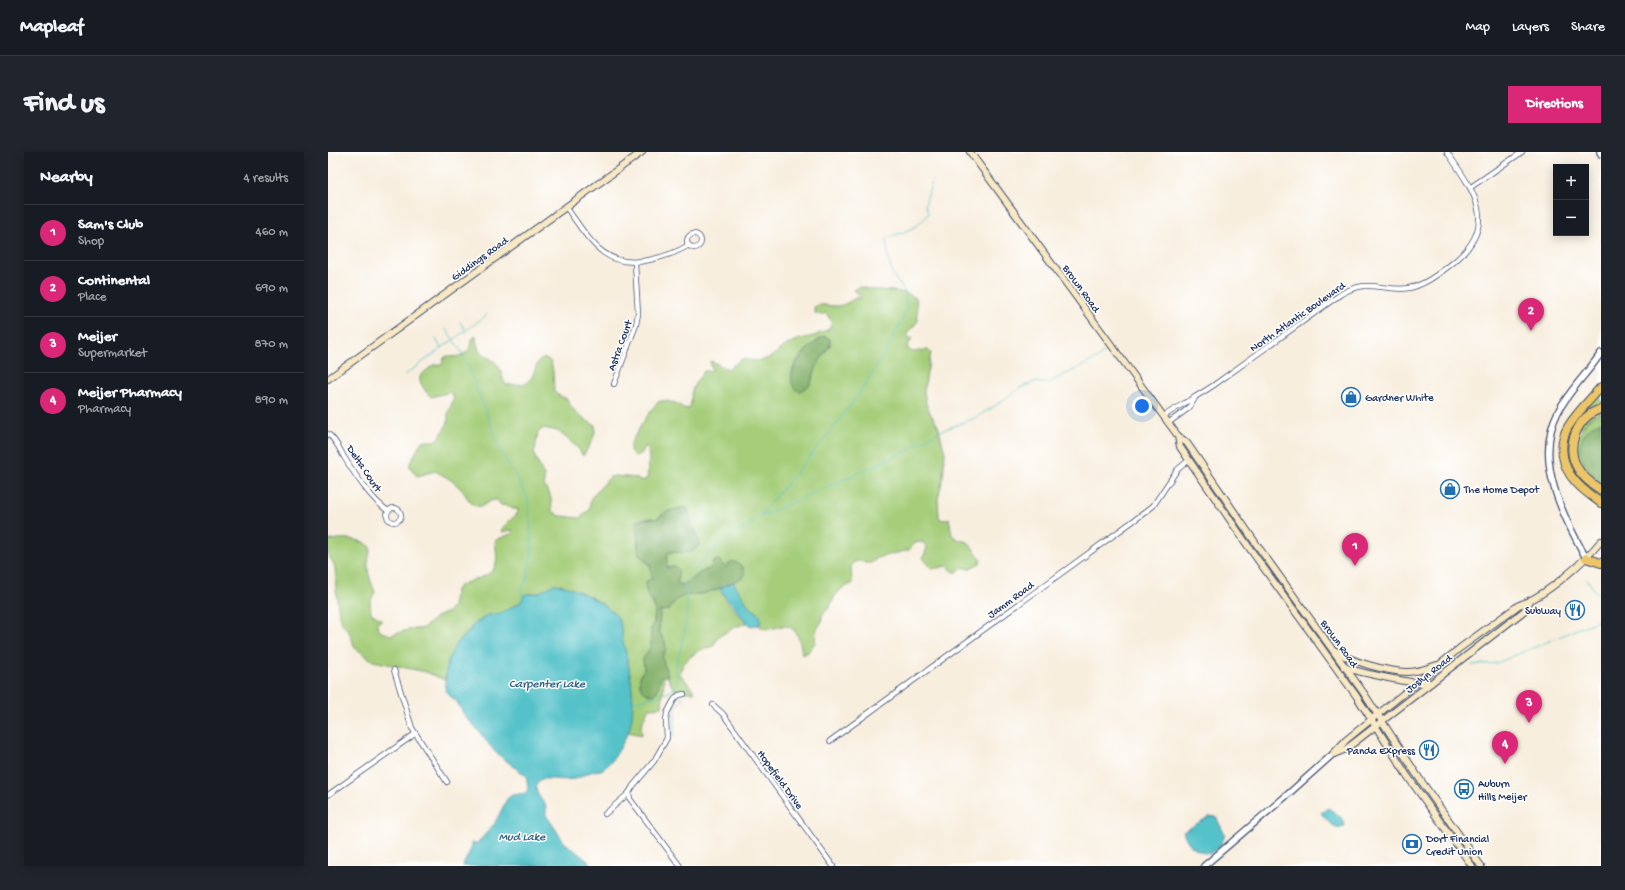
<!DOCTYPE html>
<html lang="en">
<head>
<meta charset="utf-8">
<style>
  body { margin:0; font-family:"Gochi Hand",sans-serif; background:#20242c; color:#f1f3f6 }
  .controls { position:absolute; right:12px; top:12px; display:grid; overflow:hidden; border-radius:0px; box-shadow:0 2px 10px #0003 }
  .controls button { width:36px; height:36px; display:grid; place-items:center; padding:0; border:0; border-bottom:1px solid #363941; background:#171b24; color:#f1f3f6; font:20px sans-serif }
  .you { position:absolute; left:814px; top:254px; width:14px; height:14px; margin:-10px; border:3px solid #fff; border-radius:50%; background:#1a73e8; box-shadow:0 0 0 6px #1a73e833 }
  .badge { display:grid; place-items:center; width:26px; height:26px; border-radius:50%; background:#db2777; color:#fff; font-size:13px; font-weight:700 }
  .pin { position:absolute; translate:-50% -33px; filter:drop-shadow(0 1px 2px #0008) }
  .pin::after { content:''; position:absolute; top:21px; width:14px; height:12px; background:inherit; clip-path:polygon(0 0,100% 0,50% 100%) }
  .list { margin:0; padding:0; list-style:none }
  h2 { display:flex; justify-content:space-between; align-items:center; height:52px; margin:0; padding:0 16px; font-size:17px }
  h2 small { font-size:13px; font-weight:400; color:#9ea1a6 }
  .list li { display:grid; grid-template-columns:26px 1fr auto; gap:12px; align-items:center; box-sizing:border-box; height:56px; padding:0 16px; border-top:1px solid #363941 }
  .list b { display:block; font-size:15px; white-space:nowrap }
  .list p { margin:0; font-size:13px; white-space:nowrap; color:#9ea1a6 }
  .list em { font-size:13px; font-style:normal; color:#9ea1a6 }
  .map { position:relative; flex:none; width:1273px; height:714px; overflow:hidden; border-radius:0px }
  header { display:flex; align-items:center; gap:24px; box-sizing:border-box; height:56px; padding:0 20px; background:#171b24; border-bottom:1px solid #363941 }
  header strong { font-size:19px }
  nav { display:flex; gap:22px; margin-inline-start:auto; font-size:14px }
  .intro { display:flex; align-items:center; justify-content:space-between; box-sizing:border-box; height:96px; padding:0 24px }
  h1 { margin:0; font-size:28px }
  .button { padding:10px 18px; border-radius:0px; background:#db2777; color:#fff; font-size:14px; font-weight:700 }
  main { display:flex; gap:24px; padding:0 24px }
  aside { flex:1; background:#171b24; border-radius:0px; box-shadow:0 2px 10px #0003 }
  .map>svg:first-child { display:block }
  .green { fill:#a6ce7a; stroke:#607e6c; fill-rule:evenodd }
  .forest { fill:#84b16a; stroke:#507064 }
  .water { fill:#54c2c9; stroke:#387894 }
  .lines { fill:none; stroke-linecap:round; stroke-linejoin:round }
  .stream { stroke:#54c2c9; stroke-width:1 }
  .minor-casing { stroke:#3c4c71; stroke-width:6 }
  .tertiary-casing { stroke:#3c4c71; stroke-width:8 }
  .secondary-casing { stroke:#3c4c71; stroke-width:8 }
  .motorway-casing { stroke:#3c4c71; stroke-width:10 }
  .minor { stroke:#fff; stroke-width:4.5 }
  .tertiary { stroke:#fff; stroke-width:5.5 }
  .secondary { stroke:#f8e8c3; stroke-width:6 }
  .motorway { stroke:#edc569; stroke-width:8 }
  .labels { text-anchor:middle; stroke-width:3; stroke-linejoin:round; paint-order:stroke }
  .street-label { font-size:11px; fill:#1b2f5e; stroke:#fff }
  .poi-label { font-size:11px; fill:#1b2f5e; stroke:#fff; text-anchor:start }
  .water-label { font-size:12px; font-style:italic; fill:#2f6283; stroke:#fff }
</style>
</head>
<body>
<header>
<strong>Mapleaf</strong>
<nav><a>Map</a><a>Layers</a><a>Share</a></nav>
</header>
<div class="intro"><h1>Find us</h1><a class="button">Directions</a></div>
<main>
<aside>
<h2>Nearby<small>4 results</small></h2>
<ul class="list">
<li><span class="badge">1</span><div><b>Sam's Club</b><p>Shop</p></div><em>460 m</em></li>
<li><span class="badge">2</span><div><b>Continental</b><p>Place</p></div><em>690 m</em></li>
<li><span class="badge">3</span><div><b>Meijer</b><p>Supermarket</p></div><em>870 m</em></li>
<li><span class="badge">4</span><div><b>Meijer Pharmacy</b><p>Pharmacy</p></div><em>890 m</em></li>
</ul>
</aside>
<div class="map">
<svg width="1273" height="714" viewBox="0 0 1273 714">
  <rect width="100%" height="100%" fill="#fff"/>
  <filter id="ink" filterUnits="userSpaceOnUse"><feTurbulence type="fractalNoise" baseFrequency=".025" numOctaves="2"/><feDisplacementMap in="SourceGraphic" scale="8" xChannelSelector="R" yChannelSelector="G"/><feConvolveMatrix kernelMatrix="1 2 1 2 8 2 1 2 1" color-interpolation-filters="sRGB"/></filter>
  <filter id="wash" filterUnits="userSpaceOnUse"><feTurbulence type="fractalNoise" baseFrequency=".012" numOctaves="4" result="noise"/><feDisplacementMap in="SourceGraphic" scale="16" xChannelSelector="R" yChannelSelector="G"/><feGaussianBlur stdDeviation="0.9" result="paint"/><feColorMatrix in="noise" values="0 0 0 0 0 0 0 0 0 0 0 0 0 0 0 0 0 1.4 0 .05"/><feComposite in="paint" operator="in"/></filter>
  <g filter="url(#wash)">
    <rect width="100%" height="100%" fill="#f8eede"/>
    <!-- green -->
    <g class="green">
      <path d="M532,135C549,141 572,135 588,146L590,169L578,183L584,187L579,195L584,200L600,198L603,201L599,220L596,240L598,251L602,261L610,274L617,301L615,326L610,346L611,366L615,368L621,366L624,383L629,387L640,390L653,407L652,411L640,417L636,415L629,420H626L619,414L604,417L595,406L599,396L596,391L590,390L586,392L581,398L549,406L543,411H536L532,408L525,411L523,415L524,432L513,437L507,444L501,456L494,463V469L488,479L487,491L479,501L474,503C473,494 471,476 458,474C447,473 442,482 430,473L433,471L430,461L420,453L405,430L414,426L415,415C410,411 408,410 401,411L398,416L395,413L384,414L381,417L373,420L356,433L349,431L350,426L341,417L338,415V406L341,400L356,401L370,384L363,371L361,359L356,355C344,360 339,358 328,367L324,366L311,368L308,379C311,385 309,392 311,398C315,412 325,409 324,427L318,429L317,433L327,457L326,470L323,476V494L315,507L316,518C308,526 311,540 322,543L329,540L333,525L335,524L336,528L334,555L321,556L320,557L313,574L314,583L300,580C311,549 300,512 293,481C295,455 250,438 229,432L210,441L200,442L192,451L173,461L161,463L155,466L143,475L142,478C125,492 119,506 117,528L98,520L45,509L26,495C25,489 23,482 19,477C18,476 16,475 15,473C10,466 9,445 8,437C7,426 10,411 0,405V389C13,385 31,386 42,394C43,400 40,404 40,410C39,421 43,430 47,440L42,450L43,461L54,468L49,471V474L53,480L63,483L80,478L96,476L108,465L120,460L125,454L128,438L131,434C158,421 174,427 167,390L168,388L185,381L184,378L174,380L173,378C176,375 178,373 180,370C185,364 190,365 190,357H185L180,354L173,353L169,348C160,347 157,356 149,354C143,353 141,348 138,344C131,332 119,325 107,319L89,324L82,315V311L94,289H107L113,283L120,270V262L126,245L122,240L103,245L99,241L92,230V224L105,213H114L116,206L119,204C129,206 137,204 143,195L144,187L148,183V188L151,199C167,210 172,210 176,231L179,233L197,232L204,225L210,210C228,195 225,231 226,239C230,245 234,244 239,247C242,250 241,253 244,256C249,261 259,270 267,273C269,284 260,296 255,304L250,296L230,279L216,276L210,280L206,303L216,324V333L223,346L224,359L232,364L252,366L261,358L263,346L282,325L288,324L308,326L312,329L319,327L321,309L320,296L318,294L313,302L308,305L303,300C302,298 302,295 302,294C304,287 326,251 332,249C339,248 351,251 355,256L360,257C366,251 361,243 365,236C367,229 373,225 376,219H384L382,209C389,211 394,215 400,217L414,207C445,213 442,201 465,190C472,186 479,186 486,184C491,182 496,179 501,177L504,170L498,161L493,163L487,161L486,155C493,151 500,154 508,154C516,154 522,149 529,145L532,146L533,144L526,138ZM496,184L502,187V193L490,211L483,231L475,238L471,239C469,234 464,226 464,221C465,208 486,190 496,184Z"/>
      <path d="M1273,239V254L1243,286L1257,330L1273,342V346C1266,340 1257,335 1251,328C1220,294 1251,266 1273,239Z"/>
      <polygon points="1273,260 1273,271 1271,271 1259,317 1273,330 1273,335 1261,326 1249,309 1248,288 1259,268"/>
      <path d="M393,436C394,447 412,463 419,471L407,475L390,485L385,494C382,496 378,495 375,497C366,501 352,511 352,522L367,540H357L355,539L348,540L341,529L334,505L338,497L337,490L331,479L332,459L341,458C351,439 360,445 377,441C382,440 387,438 393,436Z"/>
    </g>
    <!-- forest -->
    <g class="forest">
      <path d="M496,184L501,186L502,193L490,211L482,233L473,239L468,238C452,221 482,193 496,184Z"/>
      <path d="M1273,271V330C1259,317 1243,299 1258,280C1262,275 1267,271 1273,271Z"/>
      <path d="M356,355L360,356L363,371L372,391C367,404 352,400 341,400L339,402V416L347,414L351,418L349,431L356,433L373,420L383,416L385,410L390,408L394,410L398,416L402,410C409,408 417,415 417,423C414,427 409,428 404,430C395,434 387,438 378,441C361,445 351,439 341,458L332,459L331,479L337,490L338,497L334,505L340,524L333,525L329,540L326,543C312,543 307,527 316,518L315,507L323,494V476L326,470L327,457L325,450L320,444L318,438V429L324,427L322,413L313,404L310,397V383L307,369L325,366L328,367L340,359Z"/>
    </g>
    <!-- water -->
    <g class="water">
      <polygon points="405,430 420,453 432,463 433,468 430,473 422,474 393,439 393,436"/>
      <path d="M226,432C243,433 280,452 290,466C294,473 293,481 295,489C301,513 309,550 302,574C300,581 296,589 292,596C288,603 282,613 275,617C272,619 269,618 266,619C260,620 254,625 247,627C235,629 224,626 213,627C202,637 213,646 218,654V663L236,690L266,714H135C137,707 145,697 144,690L149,692L167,671L179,647L184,643L198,641L200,636L198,624L167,600L144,571L138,566L129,550L118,540L117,534L119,512L127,493L142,479L143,475L159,463L170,462L192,451L197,442L210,441Z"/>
      <path d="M1000,656L1012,664L1016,670V675C1005,678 999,668 993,661Z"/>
      <path d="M882,664L888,665L897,683L892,695L881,702C866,699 861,694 855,680Z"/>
    </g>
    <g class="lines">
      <!-- stream -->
      <g class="stream">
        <polyline points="132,170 137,178"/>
        <polyline points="118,177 135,202 173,299 200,346 204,400 199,427 193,438 195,447"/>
        <polyline points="108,187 113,196"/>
        <polyline points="77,223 159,163"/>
        <path d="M430,366C478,307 532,252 566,183C570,176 577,166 578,158C578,154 578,144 577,140C574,134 568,129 565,122C561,114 559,96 558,87L560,85C574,82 594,74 600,61L597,53L604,29"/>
        <polyline points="1259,427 1266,438 1273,444"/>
        <polyline points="1144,513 1169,511 1273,467"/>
        <path d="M304,550C319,545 333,545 347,537L349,531L348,512L357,480L359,452L356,432L373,409L387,396L430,366L577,300L610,280L647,266L667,254L692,236L706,230L717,231L722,230L766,208L780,198"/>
        <polyline points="346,584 347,558 348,554 355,547 353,544"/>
      </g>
    </g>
  </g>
  <g filter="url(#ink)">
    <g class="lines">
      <defs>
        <g id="minor">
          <polyline points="1143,35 1194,0"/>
          <path d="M238,55C261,87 276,118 321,108C335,105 348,101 361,93"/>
          <circle cx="366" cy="89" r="7"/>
          <polyline points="286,232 308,173 310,162 307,111"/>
          <path d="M836,264C852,253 870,244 886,233L1013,142C1020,138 1027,135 1036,134C1051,133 1066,139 1081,136C1096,133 1109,123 1121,114C1172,75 1149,43 1119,0"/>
          <polyline points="840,271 861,256 867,246"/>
          <path d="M0,282C8,288 11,296 16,305C28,324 42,346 60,359"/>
          <circle cx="66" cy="363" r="7"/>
          <polyline points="66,518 84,576 119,630"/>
          <polyline points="385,553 395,562 505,714"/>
          <polyline points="502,589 812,364 825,354 849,318 861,308"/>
          <polyline points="301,641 302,647 352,714"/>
          <polyline points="0,643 87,582"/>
          <polyline points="277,662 301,641 305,634 326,609 339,586 338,569 339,561 346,548 351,543 356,542"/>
        </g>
        <g id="tertiary">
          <polyline points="1272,0 1273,2"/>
          <path d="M1258,406C1235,363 1205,308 1230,260C1241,238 1260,221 1273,201"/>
          <polyline points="876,714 958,644 1005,602"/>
        </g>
        <g id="secondary">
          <polyline points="642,0 850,284 859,291 929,393 1035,540 1089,623 1153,714"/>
          <polyline points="0,227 314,0"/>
          <polyline points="850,284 852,295 922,397 1029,545 1080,625 1144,714"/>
          <path d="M1006,498C1020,509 1061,520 1079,520C1090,520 1100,516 1109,513"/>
          <path d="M1016,515C1030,520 1091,534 1103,531"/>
          <path d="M1005,602L1018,588L1132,496L1191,453C1218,444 1255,411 1273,389"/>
          <polyline points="1006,602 1018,597 1196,459 1202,449"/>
        </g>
        <g id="motorway">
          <path d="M1273,235C1262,248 1249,260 1240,275C1230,292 1234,315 1247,329C1254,338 1264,344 1273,351"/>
          <path d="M1273,257C1250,264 1237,293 1249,315C1254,325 1264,332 1273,338"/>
          <polyline points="1258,406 1273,411"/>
        </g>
      </defs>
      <!-- minor casing -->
      <use href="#minor" class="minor-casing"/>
      <!-- tertiary casing -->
      <use href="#tertiary" class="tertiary-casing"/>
      <!-- secondary casing -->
      <use href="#secondary" class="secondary-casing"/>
      <!-- motorway casing -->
      <use href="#motorway" class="motorway-casing"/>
      <!-- minor -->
      <use href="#minor" class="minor"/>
      <!-- tertiary -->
      <use href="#tertiary" class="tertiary"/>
      <!-- secondary -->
      <use href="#secondary" class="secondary"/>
      <!-- motorway -->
      <use href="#motorway" class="motorway"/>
    </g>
  </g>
  <!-- icons -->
  <defs>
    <symbol id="shop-ring" viewBox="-11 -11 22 22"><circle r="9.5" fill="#fff" stroke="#1f6fb2" stroke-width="1.5"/><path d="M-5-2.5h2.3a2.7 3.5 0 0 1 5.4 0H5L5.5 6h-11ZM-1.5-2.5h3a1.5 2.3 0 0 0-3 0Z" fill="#1f6fb2"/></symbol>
    <symbol id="restaurant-ring" viewBox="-11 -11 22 22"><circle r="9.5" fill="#fff" stroke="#1f6fb2" stroke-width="1.5"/><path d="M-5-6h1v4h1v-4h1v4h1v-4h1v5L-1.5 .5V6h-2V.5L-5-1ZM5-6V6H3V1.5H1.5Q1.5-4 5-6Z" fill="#1f6fb2"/></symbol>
    <symbol id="bus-ring" viewBox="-11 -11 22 22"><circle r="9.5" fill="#fff" stroke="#1f6fb2" stroke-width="1.5"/><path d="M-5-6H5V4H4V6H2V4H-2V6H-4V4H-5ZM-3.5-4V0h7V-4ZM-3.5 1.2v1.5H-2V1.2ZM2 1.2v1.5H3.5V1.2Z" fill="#1f6fb2"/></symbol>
    <symbol id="bank-ring" viewBox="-11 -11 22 22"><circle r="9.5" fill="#fff" stroke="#1f6fb2" stroke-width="1.5"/><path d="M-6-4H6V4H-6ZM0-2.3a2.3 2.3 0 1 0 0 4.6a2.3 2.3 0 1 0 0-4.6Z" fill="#1f6fb2"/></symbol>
  </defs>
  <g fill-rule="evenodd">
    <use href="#shop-ring" x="1012" y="234" width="22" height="22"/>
    <use href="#shop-ring" x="1111" y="326" width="22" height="22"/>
    <use href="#restaurant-ring" x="1236" y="447" width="22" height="22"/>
    <use href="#restaurant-ring" x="1090" y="587" width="22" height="22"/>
    <use href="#bus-ring" x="1125" y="626" width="22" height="22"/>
    <use href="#bank-ring" x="1073" y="681" width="22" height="22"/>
  </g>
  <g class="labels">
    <!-- street labels -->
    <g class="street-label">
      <text transform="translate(151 106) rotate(-36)" y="4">Giddings Road</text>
      <text transform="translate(754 136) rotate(54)" y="4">Brown Road</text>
      <text transform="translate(969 164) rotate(-35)" y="4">North Atlantic Boulevard</text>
      <text transform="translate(291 193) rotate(-70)" y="4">Astra Court</text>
      <text transform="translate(37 316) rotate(56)" y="4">Delta Court</text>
      <text transform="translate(682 447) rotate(-36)" y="4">Jamm Road</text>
      <text transform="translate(1012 491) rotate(54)" y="4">Brown Road</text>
      <text transform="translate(1100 521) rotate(-38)" y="4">Joslyn Road</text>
      <text transform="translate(453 627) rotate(54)" y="4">Hopefield Drive</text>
    </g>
    <!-- poi labels -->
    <g class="poi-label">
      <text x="1037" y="249">Gardner White</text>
      <text x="1136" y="341">The Home Depot</text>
      <text x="1233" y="462" text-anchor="end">Subway</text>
      <text x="1087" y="602" text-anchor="end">Panda Express</text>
      <text x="1150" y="635">Auburn<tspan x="1150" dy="13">Hills Meijer</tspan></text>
      <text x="1098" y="690">Dort Financial<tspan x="1098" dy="13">Credit Union</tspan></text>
    </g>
    <!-- water labels -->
    <g class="water-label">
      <text x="219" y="535">Carpenter Lake</text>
      <text x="194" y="688">Mud Lake</text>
    </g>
  </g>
</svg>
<div class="controls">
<button>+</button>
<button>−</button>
</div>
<div class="you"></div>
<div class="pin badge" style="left:1027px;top:414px">1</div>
<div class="pin badge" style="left:1203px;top:179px">2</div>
<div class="pin badge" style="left:1201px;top:571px">3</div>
<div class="pin badge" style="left:1177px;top:612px">4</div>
</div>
</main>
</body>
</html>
